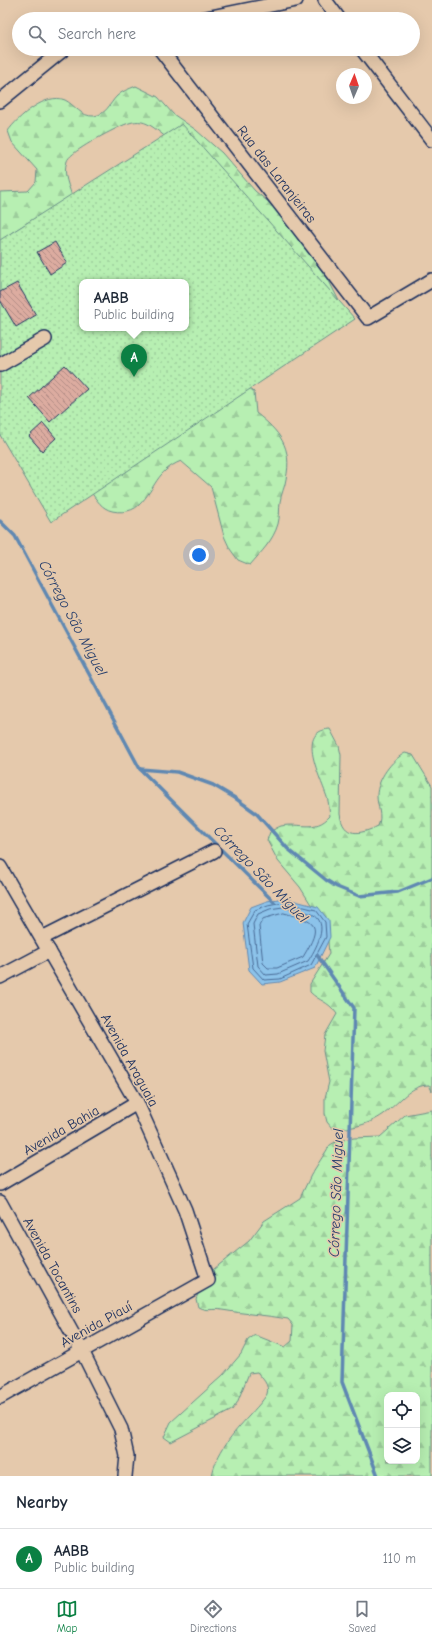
<!DOCTYPE html>
<html lang="en">
<head>
<meta charset="utf-8">
<style>
  body { margin:0; font-family:"Comic Neue",sans-serif; background:#f6f6f7; color:#1f2937 }
  .controls { position:absolute; right:12px; bottom:12px; display:grid; overflow:hidden; border-radius:8px; box-shadow:0 4px 16px #0002 }
  .controls button { width:36px; height:36px; display:grid; place-items:center; padding:0; border:0; border-bottom:1px solid #e0e1e3; background:#fff; color:#1f2937; font:20px sans-serif }
  .compass { position:absolute; left:336px; top:68px; width:36px; height:36px; border-radius:50%; background:#fff; box-shadow:0 4px 16px #0002; rotate:2deg }
  .you { position:absolute; left:199px; top:555px; width:14px; height:14px; margin:-10px; border:3px solid #fff; border-radius:50%; background:#1a73e8; box-shadow:0 0 0 6px #1a73e833 }
  .badge { display:grid; place-items:center; width:26px; height:26px; border-radius:50%; background:#0b8043; color:#fff; font-size:13px; font-weight:700 }
  .pin { position:absolute; translate:-50% -33px; filter:drop-shadow(0 1px 2px #0008) }
  .pin::after { content:''; position:absolute; top:21px; width:14px; height:12px; background:inherit; clip-path:polygon(0 0,100% 0,50% 100%) }
  .popup { position:absolute; left:79px; top:279px; width:110px; height:52px; box-sizing:border-box; display:grid; place-content:center; border-radius:8px; background:#fff; filter:drop-shadow(0 1px 3px #0005); font-size:13px; white-space:nowrap; color:#747a83 }
  .popup b { font-size:15px; color:#1f2937 }
  .popup::after { content:''; position:absolute; left:50%; top:100%; margin-left:-8px; border:8px solid transparent; border-top-color:#fff }
  .list { margin:0; padding:0; list-style:none }
  h2 { display:flex; justify-content:space-between; align-items:center; height:52px; margin:0; padding:0 16px; font-size:17px }
  h2 small { font-size:13px; font-weight:400; color:#747a83 }
  .list li { display:grid; grid-template-columns:26px 1fr auto; gap:12px; align-items:center; box-sizing:border-box; height:60px; padding:0 16px; border-top:1px solid #e0e1e3 }
  .list b { display:block; font-size:15px; white-space:nowrap }
  .list p { margin:0; font-size:13px; white-space:nowrap; color:#747a83 }
  .list em { font-size:13px; font-style:normal; color:#747a83 }
  .icon { flex:none; width:22px; height:22px; fill:none; stroke:currentColor; stroke-width:2; stroke-linecap:round; stroke-linejoin:round }
  .map { position:relative; flex:none; width:432px; height:1476px; overflow:hidden }
  .search { position:absolute; background:#fff; box-shadow:0 4px 16px #0002; left:12px; right:12px; top:12px; height:44px; display:flex; align-items:center; gap:10px; box-sizing:border-box; padding:0 14px; border-radius:22px; color:#747a83; font-size:15px }
  .sheet { height:112px; background:#fff }
  nav { display:flex; justify-content:space-around; align-items:center; box-sizing:border-box; height:56px; border-top:1px solid #e0e1e3; background:#fff; font-size:11px; color:#747a83 }
  nav a { display:grid; justify-items:center; gap:2px }
  nav .on { color:#0b8043 }
  .map>svg:first-child { display:block }
  .forest { fill:url(#forest-firs); stroke:#698f88; fill-rule:evenodd }
  .park { fill:url(#park-dots); stroke:#698f88; fill-rule:evenodd }
  .water { fill:#8cc3ea; stroke:#5f88b2 }
  .lines { fill:none; stroke-linecap:round; stroke-linejoin:round }
  .shore { stroke:#486a96; stroke-width:1 }
  .stream { stroke:#5f88b2; stroke-width:3.5 }
  .building { fill:url(#building-back-hatch); stroke:#1b2f5e }
  .minor-casing { stroke:#1b2f5e; stroke-width:16 }
  .minor { stroke:#e5c9ac; stroke-width:13 }
  .labels { text-anchor:middle; stroke-width:3; stroke-linejoin:round; paint-order:stroke }
  .street-label { font-size:14px; fill:#1b2f5e; stroke:#e5c9ac }
  .water-label { font-size:15px; font-style:italic; fill:#263e6c; stroke:#e5c9ac }
</style>
</head>
<body>
<div class="map">
<svg width="432" height="1476" viewBox="0 0 432 1476">
  <defs>
    <pattern id="forest-firs" width="22" height="20" patternUnits="userSpaceOnUse"><rect width="22" height="20" fill="#b7efb2"/><path d="M5 1l3.5 6h-7zM16 11l3.5 6h-7z" fill="#9dcd9c"/></pattern>
    <pattern id="park-dots" width="8" height="8" patternUnits="userSpaceOnUse"><rect width="8" height="8" fill="#b7efb2"/><path d="M2 2h.1M6 6h.1" fill="none" stroke="#9dcd9c" stroke-width="1.8" stroke-linecap="round"/></pattern>
    <pattern id="building-back-hatch" width="6" height="6" patternUnits="userSpaceOnUse"><rect width="6" height="6" fill="#dcaca0"/><path d="M-1 5l2 2M0 0l6 6M5-1l2 2" fill="none" stroke="#b28c86"/></pattern>
  </defs>
  <rect width="100%" height="100%" fill="#e5c9ac"/>
  <filter id="ink" filterUnits="userSpaceOnUse"><feTurbulence type="fractalNoise" baseFrequency=".025" numOctaves="2"/><feDisplacementMap in="SourceGraphic" scale="8" xChannelSelector="R" yChannelSelector="G"/><feConvolveMatrix kernelMatrix="1 2 1 2 8 2 1 2 1" color-interpolation-filters="sRGB"/></filter>
  <g filter="url(#ink)">
    <!-- forest -->
    <g class="forest">
      <path d="M136,86L158,97L173,114L196,130L222,153L255,191L272,205L328,279L343,309V320L338,331L325,321L168,139C144,119 140,116 111,131C103,135 69,153 67,161C62,175 70,187 73,200C79,226 79,255 82,282L45,221L32,220L11,233L0,277V192L28,191L36,182L37,170L12,142L8,131C18,117 46,92 65,100C75,105 81,117 94,116C107,114 109,104 117,96C122,91 129,89 136,86Z"/>
      <path d="M245,384L254,392L256,413C279,431 293,447 286,479C285,487 281,494 280,502C279,509 280,517 278,524C273,541 261,552 250,565L238,560L230,549L224,536L211,487L181,461C155,472 157,487 139,505C131,513 114,514 105,508C92,500 73,460 64,446Z"/>
      <path d="M330,729L339,746L341,755L340,814C343,838 360,835 378,826C383,815 377,807 377,796C377,779 392,760 405,753L413,755L432,786V1091L429,1085C412,1085 402,1099 390,1109C375,1123 352,1130 332,1128L327,1122L325,1114V1098L329,1082L323,1051L325,1035L337,1014C327,1000 320,1002 310,992V984L329,954L327,930L300,887L278,861L267,840L270,832C273,830 278,827 281,826C300,822 315,833 330,816C329,811 329,805 328,801C324,783 293,731 330,729Z"/>
      <path d="M432,1110V1476H212C216,1453 233,1433 249,1416C255,1409 263,1401 267,1394C270,1385 262,1378 257,1372L249,1373L237,1403L232,1410L171,1442L164,1437L171,1422L223,1375L241,1354L248,1340L255,1335L285,1347L292,1341L293,1325L288,1319C266,1315 244,1314 222,1310C213,1308 207,1312 198,1307L196,1299L199,1291L214,1269L249,1241L264,1221L300,1198L311,1175L330,1145L337,1141L354,1138L380,1137L405,1115ZM387,1395H417V1461H387Z"/>
    </g>
    <!-- park -->
    <path class="park" d="M182,124L355,319L51,522L0,435V240ZM82,282H186V328H82Z"/>
    <!-- water -->
    <polygon class="water" points="284,898 318,907 329,921 330,937 315,968 280,982 262,984 249,970 243,923 251,907 267,901"/>
    <g class="lines">
      <!-- shore -->
      <g class="shore">
        <polygon points="284,902 316,910 325,922 326,937 311,965 280,979 264,980 253,968 247,924 255,910 268,905"/>
        <path d="M284,907C293,909 303,911 312,914C331,923 315,950 308,961L278,974L266,975L258,966L253,924L258,914L270,909Z"/>
        <path d="M284,913C317,922 323,924 303,957L277,968H268L263,963L259,926L263,919Z"/>
      </g>
      <!-- stream -->
      <g class="stream">
        <polyline points="0,521 15,536 140,769 274,902"/>
        <polyline points="140,769 177,772 213,785 235,798 256,813 288,849 326,880 337,887 359,896 398,892 432,878"/>
        <polyline points="317,955 354,1008 342,1382 378,1476"/>
      </g>
    </g>
    <!-- building -->
    <g class="building">
      <polygon points="55,242 67,263 50,274 37,252"/>
      <polygon points="17,283 36,315 16,327 0,300 0,292"/>
      <polygon points="65,365 87,389 50,422 29,398"/>
      <polygon points="43,423 56,438 42,451 29,436"/>
    </g>
    <g class="lines">
      <defs>
        <g id="minor">
          <polyline points="325,0 339,19"/>
          <polyline points="201,19 296,0"/>
          <polyline points="160,49 368,318 432,280"/>
          <polyline points="362,49 432,140"/>
          <polyline points="0,101 64,49"/>
          <polyline points="0,365 45,339"/>
          <polyline points="0,867 137,1103 185,1210 208,1280 0,1397"/>
          <polyline points="42,938 214,851"/>
          <polyline points="0,977 49,951"/>
          <polyline points="0,1184 137,1103"/>
          <polyline points="0,1202 82,1351 121,1429 127,1456 125,1476"/>
        </g>
      </defs>
      <!-- minor casing -->
      <use href="#minor" class="minor-casing"/>
      <!-- minor -->
      <use href="#minor" class="minor"/>
    </g>
  </g>
  <g class="labels">
    <!-- street labels -->
    <g class="street-label">
      <text transform="translate(277 174) rotate(52)" y="5">Rua das Laranjeiras</text>
      <text transform="translate(130 1060) rotate(61)" y="5">Avenida Araguaia</text>
      <text transform="translate(61 1130) rotate(-30)" y="5">Avenida Bahia</text>
      <text transform="translate(53 1265) rotate(61)" y="5">Avenida Tocantins</text>
      <text transform="translate(96 1324) rotate(-29)" y="5">Avenida Piauí</text>
    </g>
    <!-- water labels -->
    <g class="water-label">
      <text transform="translate(73 618) rotate(62)" y="5">Córrego São Miguel</text>
      <text transform="translate(261 874) rotate(46)" y="5">Córrego São Miguel</text>
      <text transform="translate(336 1193) rotate(-88)" y="5">Córrego São Miguel</text>
    </g>
  </g>
</svg>
<div class="controls">
<button><svg class="icon" aria-label="locate" viewBox="0 0 24 24"><circle cx="12" cy="12" r="6"/><path d="M12 2v4M12 18v4M2 12h4M18 12h4"/></svg></button>
<button><svg class="icon" aria-label="layers" viewBox="0 0 24 24"><path d="M12 4l9 5-9 5-9-5zM3 14l9 5 9-5"/></svg></button>
</div>
<svg class="compass" viewBox="-18 -18 36 36"><path d="M0-13l5 13h-10z" fill="#e53935"/><path d="M0 13l5-13h-10z" fill="#747a83"/></svg>
<div class="you"></div>
<div class="pin badge" style="left:134px;top:377px">A</div>
<div class="popup"><b>AABB</b>Public building</div>
<div class="search"><svg class="icon" aria-label="search" viewBox="0 0 24 24"><circle cx="10" cy="10" r="6"/><path d="M15 15l6 6"/></svg>Search here</div>
</div>
<section class="sheet">
<h2>Nearby<small></small></h2>
<ul class="list">
<li><span class="badge">A</span><div><b>AABB</b><p>Public building</p></div><em>110 m</em></li>
</ul>
</section>
<nav>
<a class="on"><svg class="icon" aria-label="map" viewBox="0 0 24 24"><path d="M3 6l6-2 6 2 6-2v14l-6 2-6-2-6 2zM9 4v14M15 6v14"/></svg>Map</a>
<a><svg class="icon" aria-label="directions" viewBox="0 0 24 24"><path d="M12 3l9 9-9 9-9-9zM9 14v-3h6M13 9l2 2-2 2"/></svg>Directions</a>
<a><svg class="icon" aria-label="saved" viewBox="0 0 24 24"><path d="M7 4h10v16l-5-4-5 4z"/></svg>Saved</a>
</nav>
</body>
</html>
